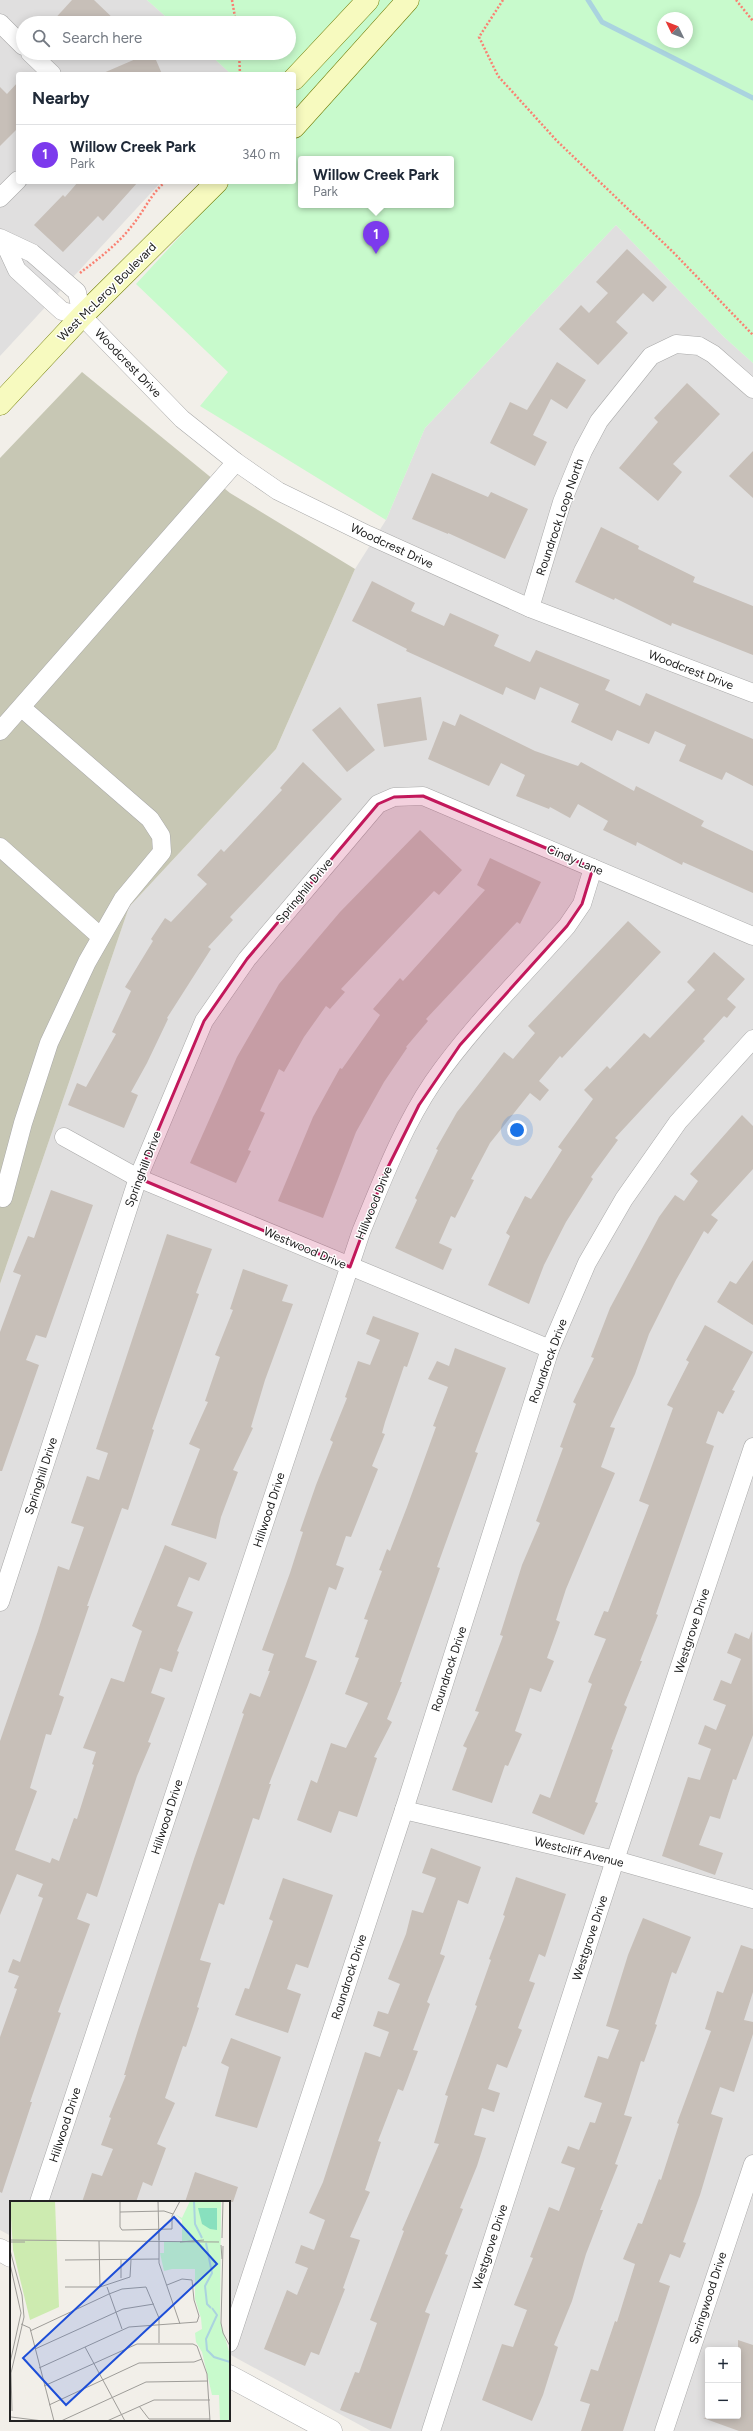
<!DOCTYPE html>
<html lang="en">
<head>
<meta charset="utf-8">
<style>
  body { margin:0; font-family:Figtree,sans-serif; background:#f6f6f7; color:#1f2937 }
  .controls { position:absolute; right:12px; bottom:12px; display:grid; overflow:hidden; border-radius:4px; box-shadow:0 2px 10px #0003 }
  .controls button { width:36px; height:36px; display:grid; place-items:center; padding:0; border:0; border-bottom:1px solid #e0e1e3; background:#fff; color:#1f2937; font:20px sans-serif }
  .compass { position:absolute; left:657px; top:12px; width:36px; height:36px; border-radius:50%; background:#fff; box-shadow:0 2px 10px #0003; rotate:313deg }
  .you { position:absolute; left:517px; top:1130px; width:14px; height:14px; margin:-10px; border:3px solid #fff; border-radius:50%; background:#1a73e8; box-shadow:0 0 0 6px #1a73e833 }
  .badge { display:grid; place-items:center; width:26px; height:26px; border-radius:50%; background:#7c3aed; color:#fff; font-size:13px; font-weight:700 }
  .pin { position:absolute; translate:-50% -33px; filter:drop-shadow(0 1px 2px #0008) }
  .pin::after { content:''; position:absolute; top:21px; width:14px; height:12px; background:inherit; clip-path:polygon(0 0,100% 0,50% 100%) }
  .popup { position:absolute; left:298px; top:156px; width:156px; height:52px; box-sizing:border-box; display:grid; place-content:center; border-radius:4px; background:#fff; filter:drop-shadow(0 1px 3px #0005); font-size:13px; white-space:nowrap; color:#747a83 }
  .popup b { font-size:15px; color:#1f2937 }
  .popup::after { content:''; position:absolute; left:50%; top:100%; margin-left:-8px; border:8px solid transparent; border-top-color:#fff }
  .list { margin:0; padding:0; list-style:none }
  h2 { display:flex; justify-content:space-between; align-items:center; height:52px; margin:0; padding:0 16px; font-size:17px }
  h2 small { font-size:13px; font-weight:400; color:#747a83 }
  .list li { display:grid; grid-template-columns:26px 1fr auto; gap:12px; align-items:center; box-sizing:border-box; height:60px; padding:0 16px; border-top:1px solid #e0e1e3 }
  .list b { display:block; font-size:15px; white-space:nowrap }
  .list p { margin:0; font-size:13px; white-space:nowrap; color:#747a83 }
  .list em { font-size:13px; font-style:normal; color:#747a83 }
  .icon { flex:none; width:22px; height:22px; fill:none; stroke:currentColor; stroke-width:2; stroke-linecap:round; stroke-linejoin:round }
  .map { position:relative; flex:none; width:753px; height:2431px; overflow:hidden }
  .search { position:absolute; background:#fff; box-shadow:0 2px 10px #0003; left:16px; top:16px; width:280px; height:44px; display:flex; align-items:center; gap:10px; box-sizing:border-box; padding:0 14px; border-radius:22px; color:#747a83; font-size:15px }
  .panel { position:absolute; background:#fff; box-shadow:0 2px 10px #0003; left:16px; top:72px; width:280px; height:112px; border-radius:4px }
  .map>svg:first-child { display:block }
  .residential { fill:#e0dfdf; fill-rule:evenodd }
  .construction { fill:#c7c7b4 }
  .park { fill:#c8facc; fill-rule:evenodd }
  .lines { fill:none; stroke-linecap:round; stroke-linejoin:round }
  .stream { stroke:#aad3df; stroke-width:5 }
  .building { fill:#c7bfb8 }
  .minor-casing { stroke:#a9a9a9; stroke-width:19 }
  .tertiary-casing { stroke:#a9a9a9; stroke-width:23 }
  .secondary-casing { stroke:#707d05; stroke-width:23 }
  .path { stroke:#fa8072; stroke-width:2.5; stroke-dasharray:2 2; stroke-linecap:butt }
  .minor { stroke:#fff; stroke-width:18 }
  .tertiary { stroke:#fff; stroke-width:22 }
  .secondary { stroke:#f7fabf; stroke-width:22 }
  .marked { fill:#c2185b; fill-opacity:0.2; stroke:#c2185b; stroke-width:3; stroke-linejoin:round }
  .labels { text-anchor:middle; stroke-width:3; stroke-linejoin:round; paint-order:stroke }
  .street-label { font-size:12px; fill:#222; stroke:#fff }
  .inset-river { fill:none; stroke:#aad3df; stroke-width:2 }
  .inset-road { fill:none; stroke:#9f9d99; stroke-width:1 }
  .view { fill:#1d4ed8; fill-opacity:0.15; stroke:#1d4ed8; stroke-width:2 }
  .inset-edge { fill:none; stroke:#222; stroke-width:2 }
</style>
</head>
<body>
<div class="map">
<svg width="753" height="2431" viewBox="0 0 753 2431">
  <rect width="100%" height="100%" fill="#f2efe9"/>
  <!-- residential -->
  <g class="residential">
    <polygon points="0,0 147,0 173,23 23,23 23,53 208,53 231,74 18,74 18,182 161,182 0,356"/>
    <path d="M616,225L724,337L753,363V2431H371L229,2354V2202H11V2236L0,2230V1284L129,907L276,749L355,569L386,520L425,428ZM708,2350H738V2416H708Z"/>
  </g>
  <!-- construction -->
  <polygon class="construction" points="82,372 230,493 355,569 276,749 129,907 0,1284 0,458"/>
  <!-- park -->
  <path class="park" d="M147,0H753V363L724,337L616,225L425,428L386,520L200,406L228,372L136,284L230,182H294V74H231L208,53H289V23H173ZM663,18H687V42H663ZM301,159H451V205H301Z"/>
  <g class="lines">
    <!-- stream -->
    <polyline class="stream" points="588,0 602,22 753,98"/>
  </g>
  <!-- building -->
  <g class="building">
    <polygon points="72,0 94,0 118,23 51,23"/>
    <polygon points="134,53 153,53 162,74 101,74 138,58"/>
    <polygon points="18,82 18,128 0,146 0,87 7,94"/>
    <polygon points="78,182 138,182 103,221 98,216 63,252 34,225 63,195 65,197"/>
    <polygon points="627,249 667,287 653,302 643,293 616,322 628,333 598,365 559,329 581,305 589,313 608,293 596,282"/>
    <polygon points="557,362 586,380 567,409 551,399 533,435 547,442 535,466 490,443 510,402 527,410"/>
    <polygon points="687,383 720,414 673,464 682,472 658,501 619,468 658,422 654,418"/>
    <polygon points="753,451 753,498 729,476"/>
    <polygon points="432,473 488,497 491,492 528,509 505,559 448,533 448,534 412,519"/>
    <polygon points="601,527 639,546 638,549 695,577 693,582 753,606 753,655 672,623 671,626 615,598 614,600 575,582"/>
    <polygon points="372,581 415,603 411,611 444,626 450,613 499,635 494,646 530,662 536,650 610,680 605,690 640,706 646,693 753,739 753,786 726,772 722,780 679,761 686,745 655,731 649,744 617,730 612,741 571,722 579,704 540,687 535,700 506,687 503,695 406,651 407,649 352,621"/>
    <polygon points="421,697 427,740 384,747 377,704"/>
    <polygon points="340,707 375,750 347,772 312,730"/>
    <polygon points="460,714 535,751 578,766 581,762 634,791 636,786 704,821 701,826 753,851 753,893 683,862 682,865 637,842 636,846 603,830 608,821 578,804 570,818 550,807 549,809 516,796 525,775 501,763 489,786 428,759 443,721 455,726"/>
    <polygon points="303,762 342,799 230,917 233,920 208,947 211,949 167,1018 168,1019 147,1063 131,1092 138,1095 124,1128 68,1105 77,1083 86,1087 116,1034 112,1032 131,991 125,987 153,941 151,939 165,918 171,922 207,884 197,875 221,849 224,852 282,790 280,788"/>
    <polygon points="420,830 462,870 439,895 434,891 341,989 345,992 330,1009 326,1006 304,1037 284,1072 279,1069 260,1111 265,1113 248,1150 251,1151 236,1183 190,1163 237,1057 279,984 340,912"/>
    <polygon points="490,858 541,882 520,924 517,922 426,1019 428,1021 406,1047 407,1048 384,1082 356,1132 323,1218 278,1201 313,1117 340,1068 342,1069 380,1015 373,1009 400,978 403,981 485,890 477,885"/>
    <polygon points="628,921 661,952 562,1058 560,1056 539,1081 549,1090 540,1101 530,1093 490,1143 471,1179 474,1180 455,1218 451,1216 439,1243 452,1249 443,1270 395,1248 417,1200 415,1198 438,1150 436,1149 457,1112 504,1052 513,1059 535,1033 528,1026"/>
    <polygon points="714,952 745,979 727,999 736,1007 727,1018 724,1016 703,1039 705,1041 615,1138 618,1140 591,1177 593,1179 566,1222 544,1265 529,1304 488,1285 510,1236 506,1233 525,1196 531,1199 562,1150 558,1147 593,1099 584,1090 607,1066 610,1069 644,1033 650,1038 695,990 687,982"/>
    <polygon points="742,1115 753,1126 753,1169 711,1215 718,1220 708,1234 704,1231 676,1280 649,1334 635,1374 610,1427 615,1428 601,1467 615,1473 566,1589 556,1620 560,1622 547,1658 554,1661 541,1692 530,1688 515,1731 522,1734 508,1766 505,1765 492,1803 452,1790 467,1748 463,1746 479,1712 475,1711 503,1636 500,1635 522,1565 540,1523 536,1521 563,1448 560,1447 576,1404 573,1402 594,1358 591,1357 610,1308 659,1217 675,1195 684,1201 698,1181 690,1174"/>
    <polygon points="51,1190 93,1205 46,1338 36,1335 26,1360 39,1365 2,1471 0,1471 0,1332 21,1275 13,1272 28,1236 34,1238"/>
    <polygon points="167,1234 212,1249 196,1293 199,1294 152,1429 154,1430 128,1510 122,1508 87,1606 89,1606 59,1695 64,1697 51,1735 46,1734 30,1788 37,1791 15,1850 50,1863 52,1858 59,1861 74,1818 77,1819 94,1765 92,1764 96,1752 83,1748 111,1678 124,1682 142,1631 132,1626 165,1545 207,1563 199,1581 189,1577 177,1606 193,1612 177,1651 179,1652 172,1672 160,1668 151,1693 165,1698 148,1742 151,1743 137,1776 97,1897 87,1893 77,1919 90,1924 58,2012 61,2013 30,2102 32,2102 2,2193 0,2192 0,2037 17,1989 14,1988 19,1976 8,1972 13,1959 20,1962 43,1898 38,1896 43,1884 17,1874 0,1915 0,1741 38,1631 58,1566 69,1570 84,1527 71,1523 87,1476 99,1480 108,1453 96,1449"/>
    <polygon points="753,1260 753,1325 717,1302 730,1281 736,1284"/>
    <polygon points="243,1269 288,1285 282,1301 293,1304 265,1380 251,1427 253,1428 233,1470 238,1472 221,1517 216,1539 171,1525 200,1449 189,1444 208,1402 205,1401 220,1357 215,1355 233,1310 230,1309"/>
    <polygon points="373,1316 419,1333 407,1367 404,1366 385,1422 382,1433 385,1434 372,1466 378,1469 351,1537 346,1536 336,1565 344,1568 336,1590 329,1587 305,1657 317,1661 308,1685 269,1784 271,1784 259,1820 253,1818 224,1905 219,1903 200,1960 211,1963 197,2007 199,2008 186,2047 183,2046 165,2098 175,2103 157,2144 166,2148 152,2186 143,2182 136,2202 82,2202 92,2173 102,2176 113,2149 101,2145 111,2118 109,2117 126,2075 124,2075 138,2030 194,1859 244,1714 242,1713 250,1693 260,1697 270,1671 268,1671 274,1654 262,1650 290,1573 303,1532 300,1531 316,1485 333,1442 330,1440 347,1398 345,1397 358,1361 370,1365 380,1340 366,1334"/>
    <polygon points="705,1325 753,1352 732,1390 735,1391 723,1414 718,1411 706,1443 714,1446 656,1614 658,1615 640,1661 642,1661 624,1705 627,1707 611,1749 613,1750 595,1802 598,1803 584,1835 532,1813 540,1794 550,1798 592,1684 588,1682 606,1639 594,1635 604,1611 608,1612 649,1505 639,1501 673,1408 667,1405 689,1362 686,1360"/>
    <polygon points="455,1348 506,1368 475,1452 478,1453 437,1567 440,1568 400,1682 402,1682 387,1719 392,1722 374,1757 377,1758 357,1817 339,1811 331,1833 297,1820 311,1780 317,1783 331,1743 346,1748 368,1703 345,1694 359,1658 355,1657 368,1620 364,1619 382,1571 379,1570 387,1549 390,1551 407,1507 436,1427 433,1426 448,1387 428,1379 437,1361 449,1366"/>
    <polygon points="752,1631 753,1735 736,1780 733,1779 720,1819 710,1816 699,1845 723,1853 715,1875 662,1856 688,1777 700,1780 711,1749 698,1744 705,1725 716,1730 726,1705 713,1700 721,1680 731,1684 741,1659 727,1653 735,1633 749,1639"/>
    <polygon points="431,1848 481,1867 468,1904 458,1900 440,1954 445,1956 427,2002 430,2004 413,2050 418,2051 403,2091 398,2089 378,2141 381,2142 365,2190 370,2192 350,2237 360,2240 343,2288 345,2289 319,2355 311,2352 305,2366 264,2349 287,2290 297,2295 308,2268 295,2263 301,2245 314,2250 325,2220 309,2213 323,2182 365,2052 380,2057 389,2032 373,2026 378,2011 388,2014 400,1984 388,1979 406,1934 412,1910 423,1913 436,1878 422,1873"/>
    <polygon points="516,1877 566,1894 545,1957 539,1954 529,1981 535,1983 518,2028 522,2030 507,2068 497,2064 488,2089 500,2093 494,2112 482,2108 474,2135 486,2138 477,2166 460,2208 463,2209 445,2254 448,2255 425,2312 430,2314 391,2429 340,2410 355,2372 359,2373 377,2323 370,2320 404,2231 402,2230 439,2144 434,2143 448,2096 445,2095 477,2006 475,2005 491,1960 489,1959 505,1916 503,1915"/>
    <polygon points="283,1878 333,1895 308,1968 296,1964 287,1989 301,1994 288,2033 235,2015 245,1988 249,1989 273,1921 269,1919"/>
    <polygon points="643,1918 691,1937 676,1974 672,1972 655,2024 657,2025 644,2062 641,2061 624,2115 632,2117 615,2164 618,2165 600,2210 603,2210 586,2254 572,2301 554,2345 558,2347 543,2395 532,2421 482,2400 502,2344 513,2347 527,2310 514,2305 533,2258 530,2257 549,2207 559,2211 575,2168 561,2163 568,2146 579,2150 590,2122 595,2123 602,2103 584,2097 598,2056 608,2059 619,2030 606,2026 628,1955"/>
    <polygon points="741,1945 753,1949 753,1992 744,2020 753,2022 753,2034 734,2092 720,2087 711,2114 723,2118 700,2195 683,2242 686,2243 680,2258 670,2254 659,2282 670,2286 623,2431 581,2431 590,2404 580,2401 591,2369 598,2371 615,2321 617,2322 635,2264 623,2259 638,2223 642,2224 659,2179 661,2180 679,2124 677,2123 711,2031 705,2029 717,1991 723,1993"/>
    <polygon points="231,2038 281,2057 257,2128 215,2116 229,2067 221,2063"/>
    <polygon points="195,2172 238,2187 233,2202 185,2202"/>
    <polygon points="738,2340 753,2345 753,2431 739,2431 703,2418 738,2416"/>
  </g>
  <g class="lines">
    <defs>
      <g id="minor">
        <polyline points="0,23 23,46"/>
        <polyline points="30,53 52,74"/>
        <polyline points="0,198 18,180"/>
        <polyline points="0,238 32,253 77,292 82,316"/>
        <polyline points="4,242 17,270 62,311 82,316"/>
        <polyline points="82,316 182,419 236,462 278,491 368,535 530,608 753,693"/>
        <polyline points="530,608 562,502 583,451 599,421 651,356 676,344 699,346 713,354 753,389"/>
        <polyline points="0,731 236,462"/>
        <polyline points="0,847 101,937"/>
        <polyline points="64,1137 138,1178 550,1349"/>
        <polyline points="3,1198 23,1123 49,1043 87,962 123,899 162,852 161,836 150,819 22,708"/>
        <polyline points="0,1602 138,1178 204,1021 247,959 378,804 394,797 423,796 753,936"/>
        <polyline points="404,1810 615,1860 753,1899"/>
        <path d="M39,2202L361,1232C382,1181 402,1128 433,1082C472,1026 522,977 567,926L582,904L593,868"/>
        <polyline points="229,2343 404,1810 550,1349 587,1263 624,1199 678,1122 753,1039"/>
        <polyline points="431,2431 615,1860 753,1447"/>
        <polyline points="664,2431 753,2164"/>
      </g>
      <g id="tertiary">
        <polyline points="0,2250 11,2256"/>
        <polyline points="229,2376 331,2431"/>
      </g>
      <g id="secondary">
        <polyline points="294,79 368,0"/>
        <polyline points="294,127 408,0"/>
        <polyline points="0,404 82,316 217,182"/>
      </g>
    </defs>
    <!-- minor casing -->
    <use href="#minor" class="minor-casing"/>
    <!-- tertiary casing -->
    <use href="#tertiary" class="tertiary-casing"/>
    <!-- secondary casing -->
    <use href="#secondary" class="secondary-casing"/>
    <!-- path -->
    <g class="path">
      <polyline points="232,0 236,23"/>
      <polyline points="503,0 479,37 498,76 557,141 673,252 753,335"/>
      <polyline points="736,0 753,21"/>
      <polyline points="239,53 240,74"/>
      <path d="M80,273C98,259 117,245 131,227C143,213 150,195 165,182"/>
    </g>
    <!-- minor -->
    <use href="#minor" class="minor"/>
    <!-- tertiary -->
    <use href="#tertiary" class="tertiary"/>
    <!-- secondary -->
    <use href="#secondary" class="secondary"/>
  </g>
  <!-- marked area -->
  <path class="marked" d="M423,796L593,868L582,904L567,926L460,1045L419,1105L384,1175L350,1267L138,1178L204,1021L247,959L378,804L394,797Z"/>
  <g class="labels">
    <!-- street labels -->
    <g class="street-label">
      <text transform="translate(107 292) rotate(-45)" y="4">West McLeroy Boulevard</text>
      <text transform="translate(128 363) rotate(46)" y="4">Woodcrest Drive</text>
      <text transform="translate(560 517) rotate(-71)" y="4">Roundrock Loop North</text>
      <text transform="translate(392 546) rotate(25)" y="4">Woodcrest Drive</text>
      <text transform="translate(691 670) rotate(21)" y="4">Woodcrest Drive</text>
      <text transform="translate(575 860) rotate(23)" y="4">Cindy Lane</text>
      <text transform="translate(304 891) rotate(-50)" y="4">Springhill Drive</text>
      <text transform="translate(143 1169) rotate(-69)" y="4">Springhill Drive</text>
      <text transform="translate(374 1203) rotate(-68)" y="4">Hillwood Drive</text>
      <text transform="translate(305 1248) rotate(23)" y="4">Westwood Drive</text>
      <text transform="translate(548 1361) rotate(-70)" y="4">Roundrock Drive</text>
      <text transform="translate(41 1476) rotate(-72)" y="4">Springhill Drive</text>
      <text transform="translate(269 1510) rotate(-72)" y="4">Hillwood Drive</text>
      <text transform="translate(692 1631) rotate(-72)" y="4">Westgrove Drive</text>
      <text transform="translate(449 1669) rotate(-72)" y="4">Roundrock Drive</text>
      <text transform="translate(167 1817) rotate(-72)" y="4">Hillwood Drive</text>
      <text transform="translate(579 1852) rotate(14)" y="4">Westcliff Avenue</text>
      <text transform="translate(590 1938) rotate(-72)" y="4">Westgrove Drive</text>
      <text transform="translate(349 1977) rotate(-72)" y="4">Roundrock Drive</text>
      <text transform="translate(65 2125) rotate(-72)" y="4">Hillwood Drive</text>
      <text transform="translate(490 2247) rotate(-72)" y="4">Westgrove Drive</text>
      <text transform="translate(708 2298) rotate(-72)" y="4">Springwood Drive</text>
    </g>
  </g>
  <!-- overview -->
  <g transform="translate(10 2201)">
    <rect width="220" height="220" fill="#f2efe9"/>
    <path d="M0,0H45L49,106L20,119L3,49Z" fill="#cdebb0"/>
    <path d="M180,0H211V3L210,119L220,154V220H210L209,194H202L192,151L186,141L185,132L192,128L191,117L185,98V68H162L154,70L150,52H154V41H172V19L165,13L172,17Z" fill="#c8facc"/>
    <path d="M188,7H207V29L200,28L192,23Z" fill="#88e0be"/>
    <path class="inset-river" d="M184,0L185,23L192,37M196,42L202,72L195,85L197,103L201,107M202,107L207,114L196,138L197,149L204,156L220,161"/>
    <path class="inset-road" d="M110,0V26L112,29L162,28V15L170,0M148,0L149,39M110,11L154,10L163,13M149,31V62L170,123M212,37L213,0M0,39L209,41M0,41H15M170,41L194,39M211,44L212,58M213,45L211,122L213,132L220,145M0,49L12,94L14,116L1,172L2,210M55,59L149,58M111,59V77M0,63L11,112L0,162M55,86H90L89,40M90,86L120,76L121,59M97,86L112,128M11,123L20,127L44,220M20,130L99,93L112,88L136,86L149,117V142M75,146L115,220M25,148L113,108L144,103M29,167L119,126L187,121L189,115L184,99L182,79L172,78L157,84M34,185L127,143H183L187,145L197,173L200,220M39,204L129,162L184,161L192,158M129,205L139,218H200M1,216L33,220M51,220L136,181L198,180M97,220L144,199H200"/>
    <path class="view" d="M164,16L207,63L56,204L13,157Z"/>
    <rect width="220" height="220" class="inset-edge"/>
  </g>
</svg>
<div class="controls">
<button>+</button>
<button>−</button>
</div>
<svg class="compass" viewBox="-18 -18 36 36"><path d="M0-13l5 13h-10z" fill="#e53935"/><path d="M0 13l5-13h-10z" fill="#747a83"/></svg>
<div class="you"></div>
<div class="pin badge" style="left:376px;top:254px">1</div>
<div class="popup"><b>Willow Creek Park</b>Park</div>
<div class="search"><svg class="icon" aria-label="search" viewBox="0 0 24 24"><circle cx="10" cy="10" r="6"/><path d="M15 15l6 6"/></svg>Search here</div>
<section class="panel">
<h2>Nearby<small></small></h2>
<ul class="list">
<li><span class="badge">1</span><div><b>Willow Creek Park</b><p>Park</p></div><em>340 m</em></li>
</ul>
</section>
</div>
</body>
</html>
